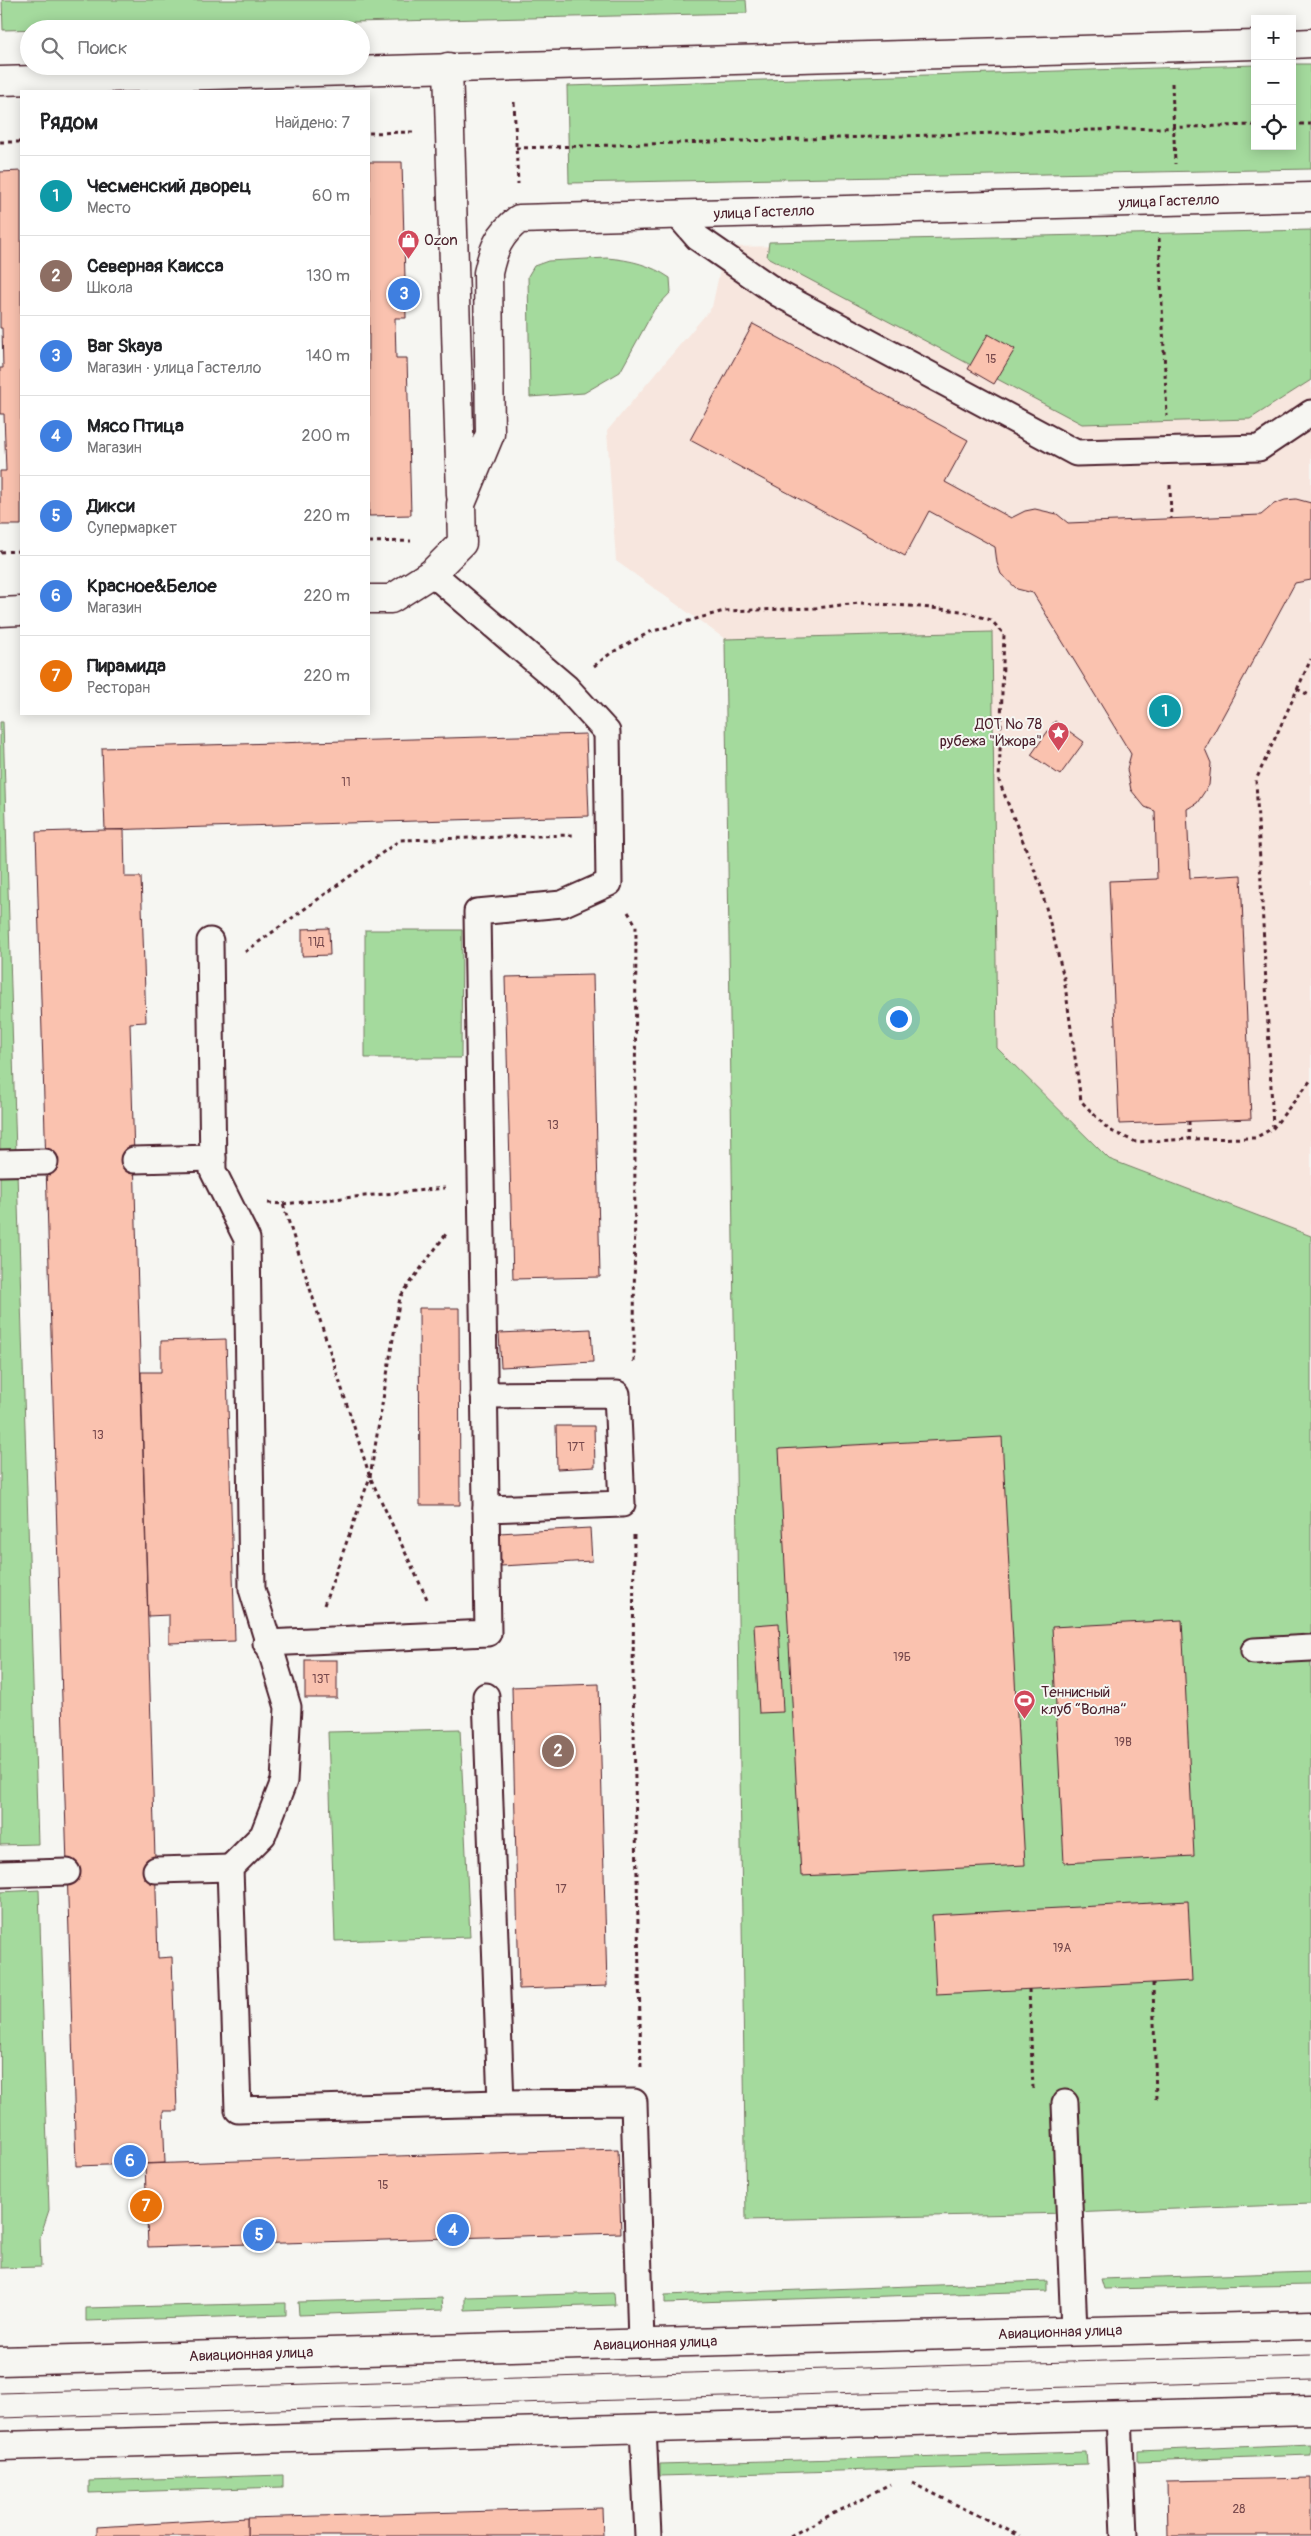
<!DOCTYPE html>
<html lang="ru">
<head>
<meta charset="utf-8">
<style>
  body { margin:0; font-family:Pangolin,sans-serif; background:#f6f6f6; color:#202124 }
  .controls { position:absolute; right:15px; top:15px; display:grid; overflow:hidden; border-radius:0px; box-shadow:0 2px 12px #0003 }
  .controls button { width:45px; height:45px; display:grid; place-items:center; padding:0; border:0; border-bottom:1px solid #e0e0e0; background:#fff; color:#202124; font:25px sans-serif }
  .you { position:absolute; left:898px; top:1018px; width:18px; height:18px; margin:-12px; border:4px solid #fff; border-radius:50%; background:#1a73e8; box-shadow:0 0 0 8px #1a73e833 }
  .badge { display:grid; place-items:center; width:32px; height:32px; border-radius:50%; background:#ea580c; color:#fff; font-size:16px; font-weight:700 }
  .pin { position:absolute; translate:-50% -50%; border:2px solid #fff; box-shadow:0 1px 5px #0006 }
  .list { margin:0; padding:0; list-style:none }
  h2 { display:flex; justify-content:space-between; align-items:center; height:65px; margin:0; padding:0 20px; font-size:21px }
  h2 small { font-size:16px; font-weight:400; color:#757577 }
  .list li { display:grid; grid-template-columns:32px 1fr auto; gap:15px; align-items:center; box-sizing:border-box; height:80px; padding:0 20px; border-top:1px solid #e0e0e0 }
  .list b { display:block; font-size:19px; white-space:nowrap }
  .list p { margin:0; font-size:16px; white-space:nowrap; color:#757577 }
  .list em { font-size:16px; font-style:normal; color:#757577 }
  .icon { flex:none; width:28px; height:28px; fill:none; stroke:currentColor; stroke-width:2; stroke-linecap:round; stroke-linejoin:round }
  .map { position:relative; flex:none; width:1311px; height:2536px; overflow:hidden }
  .search { position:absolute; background:#fff; box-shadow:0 2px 12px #0003; left:20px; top:20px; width:350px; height:55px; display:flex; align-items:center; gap:12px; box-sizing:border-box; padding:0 18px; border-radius:28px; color:#757577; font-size:19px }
  .panel { position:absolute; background:#fff; box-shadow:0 2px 12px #0003; left:20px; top:90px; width:350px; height:625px; border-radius:0px }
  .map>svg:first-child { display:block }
  .built { fill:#f7e6de }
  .green { fill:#a4da9d; stroke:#777c64 }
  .building { fill:#fac2af; stroke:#4a1f2b }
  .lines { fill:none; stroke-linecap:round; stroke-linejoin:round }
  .lane-casing { stroke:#4a1f2b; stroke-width:29 }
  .street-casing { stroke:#4a1f2b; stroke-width:31 }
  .path { stroke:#4a1f2b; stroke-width:3; stroke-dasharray:4 4; stroke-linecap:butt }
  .lane { stroke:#f6f6f2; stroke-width:25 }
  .street { stroke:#f6f6f2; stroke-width:28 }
  .tram { stroke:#4a1f2b; stroke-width:1 }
  .labels { text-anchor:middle; stroke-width:4; stroke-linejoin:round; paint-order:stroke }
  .number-label { font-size:12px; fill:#76484c }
  .street-label { font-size:15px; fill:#4a1f2b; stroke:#f6f6f2 }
  .poi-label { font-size:15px; fill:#4a1f2b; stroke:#f6f6f2; text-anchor:start }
</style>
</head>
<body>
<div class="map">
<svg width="1311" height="2536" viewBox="0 0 1311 2536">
  <rect width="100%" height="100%" fill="#f6f6f2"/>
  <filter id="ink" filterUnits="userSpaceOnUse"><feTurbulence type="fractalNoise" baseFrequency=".02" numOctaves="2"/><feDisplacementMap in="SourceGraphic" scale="10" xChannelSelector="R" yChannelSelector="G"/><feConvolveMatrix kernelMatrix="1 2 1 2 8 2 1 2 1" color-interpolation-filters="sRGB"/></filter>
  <g filter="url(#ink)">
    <!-- built -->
    <polygon class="built" points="1311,236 1311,1236 1109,1159 997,1048 992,632 725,639 616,561 607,431 712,307 725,247"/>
    <!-- green -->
    <g class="green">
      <polygon points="2,0 746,0 747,13 3,30"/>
      <polygon points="1292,64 1311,64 1311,169 569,183 567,86 1255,65 1255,146 1292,146"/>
      <polygon points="1311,230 1311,380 1250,419 1082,424 767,257 769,242"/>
      <path d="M607,258C631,260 651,265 670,278L671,292L654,310L620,372L584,393L530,397L528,276L534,266L548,261Z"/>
      <polygon points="992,632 997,1048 1109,1159 1311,1236 1311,2204 1069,2213 746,2220 725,639"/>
      <polygon points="0,722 3,722 16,1153 0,1154"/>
      <polygon points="365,930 462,930 461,1058 365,1058"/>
      <polygon points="17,1172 38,1844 0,1845 0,1173"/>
      <polygon points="460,1729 470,1937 335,1941 328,1732"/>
      <polygon points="39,1890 49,2210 40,2237 41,2267 1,2268 0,1892"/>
      <polygon points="1311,2272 1311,2285 1104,2289 1101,2279"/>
      <polygon points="1047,2281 1047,2291 665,2303 665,2295"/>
      <polygon points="614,2293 615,2305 465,2310 465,2297"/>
      <polygon points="442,2298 443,2310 299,2315 298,2302"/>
      <polygon points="286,2303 286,2315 86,2321 86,2308"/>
      <polygon points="1311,2444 1311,2455 1138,2461 1138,2451"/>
      <polygon points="1086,2452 1087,2464 660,2476 660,2464"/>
      <polygon points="283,2475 283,2487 89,2493 89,2481"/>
    </g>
    <!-- building -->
    <g class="building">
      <polygon points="369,162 402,162 406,318 395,318 396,358 407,358 411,515 369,516"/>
      <polygon points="21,171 21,525 0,525 0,471 6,471 4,414 0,414 0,368 3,368 2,328 0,328 0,172"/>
      <polygon points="753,324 968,440 945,482 1011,518 1025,511 1035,509 1057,514 1068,523 1261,515 1274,504 1285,500 1296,499 1311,503 1311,580 1295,583 1205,749 1211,763 1209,785 1197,803 1187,809 1190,878 1241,875 1251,1119 1119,1124 1109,881 1157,879 1155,811 1145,807 1131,790 1127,769 1131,754 1033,593 1017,589 1001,574 997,563 995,547 929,511 905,556 690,440"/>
      <polygon points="988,334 1015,349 994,384 968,369"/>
      <polygon points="1055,721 1084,742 1060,775 1031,755"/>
      <polygon points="586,734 589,816 105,830 102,748"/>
      <polygon points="105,830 124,830 125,877 141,877 146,1022 130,1023 158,1958 172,1957 177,2111 163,2111 165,2163 76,2166 36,832"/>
      <polygon points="329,928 330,955 302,956 302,929"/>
      <polygon points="593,975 600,1277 513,1279 505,977"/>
      <polygon points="419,1308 459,1308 460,1505 420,1505"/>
      <polygon points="591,1329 593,1362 501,1367 499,1333"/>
      <polygon points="226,1339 235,1641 169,1643 169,1615 148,1616 141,1372 161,1372 161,1341"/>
      <polygon points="556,1426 594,1426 595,1467 557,1469"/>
      <polygon points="1002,1437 1025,1865 801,1876 779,1449"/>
      <polygon points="590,1528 592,1561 501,1566 499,1533"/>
      <polygon points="1182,1620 1194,1856 1064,1863 1052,1627"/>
      <polygon points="779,1623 783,1712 759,1713 754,1625"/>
      <rect x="305" y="1660" width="32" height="38"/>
      <polygon points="599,1684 607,1986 519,1989 512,1687"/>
      <polygon points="1188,1901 1192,1981 936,1994 932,1915"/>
      <polygon points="618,2149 621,2233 148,2247 145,2164"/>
      <polygon points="1311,2478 1311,2536 1168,2536 1167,2481"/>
      <polygon points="602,2508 603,2536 247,2536 247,2518"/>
      <polygon points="247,2518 247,2536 97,2536 97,2527"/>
    </g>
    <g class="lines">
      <defs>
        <g id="lane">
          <polyline points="677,214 698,238 779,294 1076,453 1259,448 1311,413"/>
          <polyline points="210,941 213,1171 247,1239 252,1589 288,1707 284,1781 263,1835 230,1868 238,2110 501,2103 634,2102 641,2343"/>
          <polyline points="134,1160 213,1158"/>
          <polyline points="0,1163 45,1162"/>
          <polyline points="484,1395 617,1394 622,1504 486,1509"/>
          <polyline points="266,1643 488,1633 477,912 562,904 609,883 607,732 566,687 432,573"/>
          <polyline points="1254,1651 1311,1648"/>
          <polyline points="486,1696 501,2103"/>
          <polyline points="156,1870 230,1868"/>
          <polyline points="0,1874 67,1872"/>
          <polyline points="1065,2103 1074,2331"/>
          <polyline points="1119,2415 1124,2536"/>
          <polyline points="643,2428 648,2536"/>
        </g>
        <g id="street">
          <polyline points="1292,44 1311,43"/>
          <polyline points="448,67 461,495"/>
          <polyline points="0,81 1255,45"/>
          <path d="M369,599H391L432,573L462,543L461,504L490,434L488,273C493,250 499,234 519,219L1311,197"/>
          <polyline points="0,612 21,611"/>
          <polyline points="0,2361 1311,2325"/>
          <polyline points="0,2446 1311,2410"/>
        </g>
      </defs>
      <!-- lane casing -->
      <use href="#lane" class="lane-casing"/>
      <!-- street casing -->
      <use href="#street" class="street-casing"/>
      <!-- path -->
      <g class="path">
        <polyline points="1172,83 1175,164"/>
        <polyline points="514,102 518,184"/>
        <polyline points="1292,124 1311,124"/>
        <polyline points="369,133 413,132"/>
        <polyline points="0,142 21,142"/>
        <polyline points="516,148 1255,125"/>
        <polyline points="1159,238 1167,416"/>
        <polyline points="1170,485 1171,519"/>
        <polyline points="369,542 411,541"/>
        <polyline points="0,552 21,551"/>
        <polyline points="594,666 611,653 650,632 724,611 816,608 859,603 910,606 961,611 991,620 1004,634 999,781 1040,884 1064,978 1081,1101 1109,1130 1136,1142 1189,1139"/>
        <polyline points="1297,689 1311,696"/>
        <polyline points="628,912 636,925 634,1364"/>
        <polyline points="245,952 400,840 573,835"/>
        <polyline points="1189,1121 1189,1139 1255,1138 1273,1128 1311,1080"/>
        <polyline points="1273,1128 1256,780 1311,659"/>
        <polyline points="268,1203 283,1204 370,1477 428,1601"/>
        <polyline points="283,1204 445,1188"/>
        <polyline points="634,1535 633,1684 641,2069"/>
        <polyline points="324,1605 370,1477 400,1297 446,1234"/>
        <polyline points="1153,1983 1156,2100"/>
        <polyline points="1029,1989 1033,2089"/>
        <polyline points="912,2483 1020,2536"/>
        <polyline points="790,2536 890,2484"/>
      </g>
      <!-- lane -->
      <use href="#lane" class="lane"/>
      <!-- street -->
      <use href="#street" class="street"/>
      <!-- tram -->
      <g class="tram">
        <polyline points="0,2393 1311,2355"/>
        <polyline points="0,2418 1311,2380"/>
      </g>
    </g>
  </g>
  <!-- icons -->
  <defs>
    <symbol id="shop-pin" viewBox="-11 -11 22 30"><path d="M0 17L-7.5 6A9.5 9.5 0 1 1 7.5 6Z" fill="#d1495b" stroke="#f6f6f2"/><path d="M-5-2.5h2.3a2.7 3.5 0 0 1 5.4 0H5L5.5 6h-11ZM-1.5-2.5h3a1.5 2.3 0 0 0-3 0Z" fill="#fff"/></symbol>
    <symbol id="sight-pin" viewBox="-11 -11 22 30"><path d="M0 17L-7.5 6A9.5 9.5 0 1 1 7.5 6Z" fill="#d1495b" stroke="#f6f6f2"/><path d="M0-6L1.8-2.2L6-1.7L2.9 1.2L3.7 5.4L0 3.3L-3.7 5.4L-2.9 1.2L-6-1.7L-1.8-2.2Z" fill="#fff"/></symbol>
    <symbol id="stadium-pin" viewBox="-11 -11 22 30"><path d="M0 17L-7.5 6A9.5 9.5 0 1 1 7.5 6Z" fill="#d1495b" stroke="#f6f6f2"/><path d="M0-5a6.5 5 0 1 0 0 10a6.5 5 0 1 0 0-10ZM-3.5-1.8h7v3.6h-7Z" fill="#fff"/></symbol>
  </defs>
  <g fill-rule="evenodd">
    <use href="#shop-pin" x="396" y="228" width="25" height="34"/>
    <use href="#sight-pin" x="1046" y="720" width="25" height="34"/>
    <use href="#stadium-pin" x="1012" y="1688" width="25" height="34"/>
  </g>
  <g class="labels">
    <!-- number labels -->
    <g class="number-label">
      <text x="991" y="363">15</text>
      <text x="346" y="786">11</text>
      <text x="316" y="946">11Д</text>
      <text x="553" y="1129">13</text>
      <text x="98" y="1439">13</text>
      <text x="576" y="1451">17Т</text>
      <text x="902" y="1661">19Б</text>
      <text x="321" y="1683">13Т</text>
      <text x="1123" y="1746">19В</text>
      <text x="561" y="1893">17</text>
      <text x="1062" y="1952">19А</text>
      <text x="383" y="2189">15</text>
      <text x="1239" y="2513">28</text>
    </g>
    <!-- street labels -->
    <g class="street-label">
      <text transform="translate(1169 201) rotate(-2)" y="5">улица Гастелло</text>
      <text transform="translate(764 212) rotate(-2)" y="5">улица Гастелло</text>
      <text transform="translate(1060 2332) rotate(-2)" y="5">Авиационная улица</text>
      <text transform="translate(655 2343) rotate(-2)" y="5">Авиационная улица</text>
      <text transform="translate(251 2354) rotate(-2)" y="5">Авиационная улица</text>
    </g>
    <!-- poi labels -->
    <g class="poi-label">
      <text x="424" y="245">Ozon</text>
      <text x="1042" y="729" text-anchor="end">ДОТ № 78<tspan x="1042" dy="17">рубежа "Ижора"</tspan></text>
      <text x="1041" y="1697">Теннисный<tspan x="1041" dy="17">клуб “Волна”</tspan></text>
    </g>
  </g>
</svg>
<div class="controls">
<button>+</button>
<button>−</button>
<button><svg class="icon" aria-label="locate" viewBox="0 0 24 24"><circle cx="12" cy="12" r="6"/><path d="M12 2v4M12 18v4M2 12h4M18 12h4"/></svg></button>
</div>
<div class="you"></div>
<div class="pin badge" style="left:1165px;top:711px;background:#0f9aa8">1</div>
<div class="pin badge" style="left:558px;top:1751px;background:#8d6e63">2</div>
<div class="pin badge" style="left:404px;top:294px;background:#3f7fe0">3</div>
<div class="pin badge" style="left:453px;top:2230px;background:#3f7fe0">4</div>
<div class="pin badge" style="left:259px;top:2235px;background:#3f7fe0">5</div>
<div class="pin badge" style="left:130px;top:2161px;background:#3f7fe0">6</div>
<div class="pin badge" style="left:146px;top:2206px;background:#e8710a">7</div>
<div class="search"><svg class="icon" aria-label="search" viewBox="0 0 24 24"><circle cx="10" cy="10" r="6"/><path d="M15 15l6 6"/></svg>Поиск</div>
<section class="panel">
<h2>Рядом<small>Найдено: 7</small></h2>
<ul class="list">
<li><span class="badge" style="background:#0f9aa8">1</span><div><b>Чесменский дворец</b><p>Место</p></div><em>60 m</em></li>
<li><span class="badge" style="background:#8d6e63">2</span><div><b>Северная Каисса</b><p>Школа</p></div><em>130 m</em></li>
<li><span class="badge" style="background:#3f7fe0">3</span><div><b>Bar Skaya</b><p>Магазин · улица Гастелло</p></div><em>140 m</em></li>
<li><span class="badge" style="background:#3f7fe0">4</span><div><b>Мясо Птица</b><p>Магазин</p></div><em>200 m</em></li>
<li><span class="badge" style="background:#3f7fe0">5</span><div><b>Дикси</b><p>Супермаркет</p></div><em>220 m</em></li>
<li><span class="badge" style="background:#3f7fe0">6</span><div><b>Красное&amp;Белое</b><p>Магазин</p></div><em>220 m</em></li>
<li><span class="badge" style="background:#e8710a">7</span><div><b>Пирамида</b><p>Ресторан</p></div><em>220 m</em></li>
</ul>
</section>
</div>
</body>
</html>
